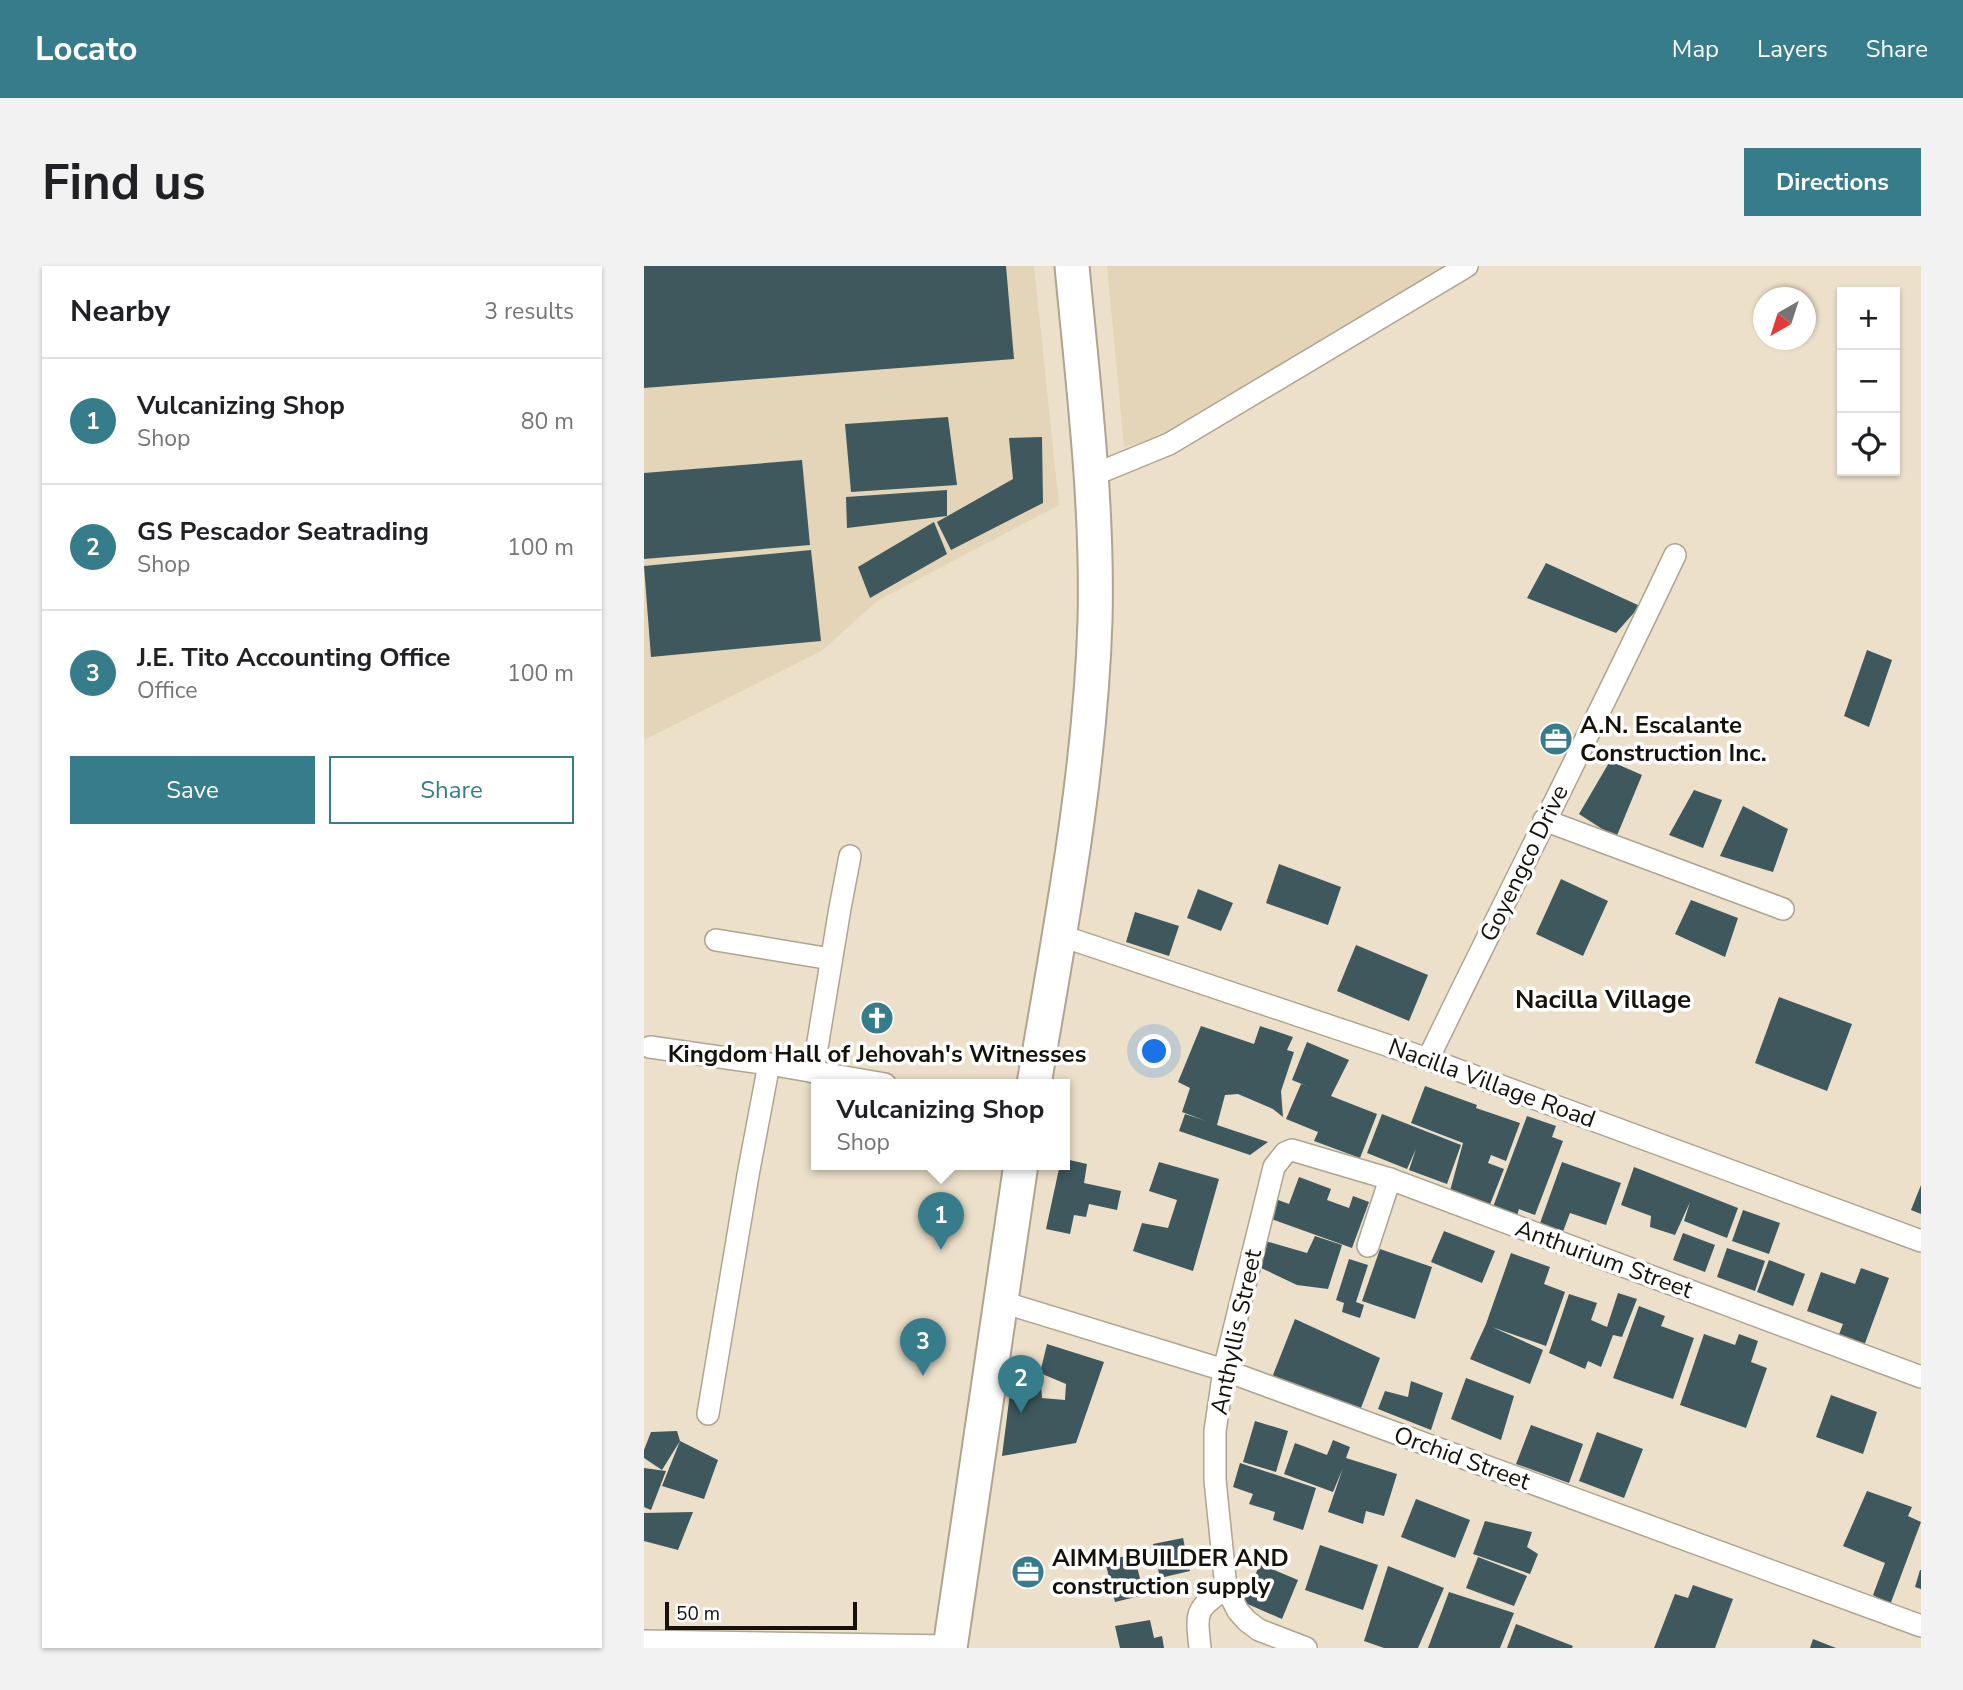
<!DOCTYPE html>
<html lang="en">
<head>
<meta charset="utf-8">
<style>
  body { margin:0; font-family:"Nunito Sans",sans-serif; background:#f2f2f2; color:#202124 }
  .controls { position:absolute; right:21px; top:21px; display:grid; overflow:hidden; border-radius:0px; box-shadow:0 2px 5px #0004 }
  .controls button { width:63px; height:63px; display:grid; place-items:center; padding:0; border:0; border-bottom:2px solid #e0e0e0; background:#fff; color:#202124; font:35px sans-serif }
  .compass { position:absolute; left:1109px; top:21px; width:63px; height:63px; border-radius:50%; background:#fff; box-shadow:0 2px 5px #0004; rotate:219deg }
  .scale { position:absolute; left:21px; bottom:18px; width:192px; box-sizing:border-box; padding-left:7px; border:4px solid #16120a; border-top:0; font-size:19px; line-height:24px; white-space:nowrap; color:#16120a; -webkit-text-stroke:5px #fff; paint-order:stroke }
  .you { position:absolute; left:511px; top:786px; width:24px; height:24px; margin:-18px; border:5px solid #fff; border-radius:50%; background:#1a73e8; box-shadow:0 0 0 10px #1a73e833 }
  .badge { display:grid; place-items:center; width:46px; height:46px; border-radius:50%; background:#377c8a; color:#fff; font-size:23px; font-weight:700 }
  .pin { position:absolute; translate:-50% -58px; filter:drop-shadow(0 2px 4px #0008) }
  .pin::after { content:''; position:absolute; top:37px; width:24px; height:21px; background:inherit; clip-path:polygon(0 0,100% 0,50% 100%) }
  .popup { position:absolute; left:167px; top:813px; width:259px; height:91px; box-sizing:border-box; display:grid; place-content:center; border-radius:0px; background:#fff; filter:drop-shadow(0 2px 5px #0005); font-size:23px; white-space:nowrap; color:#757577 }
  .popup b { font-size:26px; color:#202124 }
  .popup::after { content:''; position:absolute; left:50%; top:100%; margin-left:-14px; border:14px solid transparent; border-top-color:#fff }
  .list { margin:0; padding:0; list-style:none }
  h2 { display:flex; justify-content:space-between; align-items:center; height:91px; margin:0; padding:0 28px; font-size:30px }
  h2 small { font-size:23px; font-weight:400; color:#757577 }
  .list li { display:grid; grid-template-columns:46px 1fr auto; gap:21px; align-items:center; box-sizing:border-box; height:126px; padding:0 28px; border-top:2px solid #e0e0e0 }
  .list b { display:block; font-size:26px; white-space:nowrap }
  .list p { margin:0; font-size:23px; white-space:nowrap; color:#757577 }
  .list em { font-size:23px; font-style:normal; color:#757577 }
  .actions { display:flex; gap:14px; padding:21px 28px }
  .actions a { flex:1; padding:16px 0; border:2px solid #377c8a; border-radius:0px; text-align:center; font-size:24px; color:#377c8a }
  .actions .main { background:#377c8a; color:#fff }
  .icon { flex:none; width:38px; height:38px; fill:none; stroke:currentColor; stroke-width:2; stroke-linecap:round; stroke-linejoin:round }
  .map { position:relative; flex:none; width:1277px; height:1382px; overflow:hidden; border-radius:0px }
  header { display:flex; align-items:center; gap:42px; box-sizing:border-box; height:98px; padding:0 35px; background:#377c8a; color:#fff }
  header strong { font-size:33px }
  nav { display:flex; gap:38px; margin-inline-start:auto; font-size:24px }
  .intro { display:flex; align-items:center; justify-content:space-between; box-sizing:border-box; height:168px; padding:0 42px }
  h1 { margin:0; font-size:49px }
  .button { padding:18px 32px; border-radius:0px; background:#377c8a; color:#fff; font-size:24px; font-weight:700 }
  main { display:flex; gap:42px; padding:0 42px }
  aside { flex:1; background:#fff; border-radius:0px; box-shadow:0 2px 5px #0004 }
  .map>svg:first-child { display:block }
  .built { fill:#e4d5b8 }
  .building { fill:#3e585e }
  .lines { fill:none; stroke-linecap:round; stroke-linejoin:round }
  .street-casing { stroke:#afa48f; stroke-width:24 }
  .primary-casing { stroke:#afa48f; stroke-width:37 }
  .street { stroke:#fff; stroke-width:21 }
  .primary { stroke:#fff; stroke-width:33 }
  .labels { text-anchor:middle; stroke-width:7; stroke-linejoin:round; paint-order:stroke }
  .poi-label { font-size:24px; font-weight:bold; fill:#16120a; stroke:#fff; text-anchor:start }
  .street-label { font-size:24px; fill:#16120a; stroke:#fff }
  .neighbourhood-label { font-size:26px; font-weight:bold; fill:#16120a; stroke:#fff }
</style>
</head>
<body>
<header>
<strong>Locato</strong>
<nav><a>Map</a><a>Layers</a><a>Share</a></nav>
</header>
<div class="intro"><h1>Find us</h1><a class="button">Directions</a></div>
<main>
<aside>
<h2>Nearby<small>3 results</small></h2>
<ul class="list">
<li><span class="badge">1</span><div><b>Vulcanizing Shop</b><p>Shop</p></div><em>80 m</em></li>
<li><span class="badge">2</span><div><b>GS Pescador Seatrading</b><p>Shop</p></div><em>100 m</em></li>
<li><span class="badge">3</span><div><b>J.E. Tito Accounting Office</b><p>Office</p></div><em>100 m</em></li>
</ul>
<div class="actions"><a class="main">Save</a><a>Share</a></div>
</aside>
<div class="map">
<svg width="1277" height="1382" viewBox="0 0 1277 1382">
  <rect width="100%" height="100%" fill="#ece0ca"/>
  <!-- built -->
  <g class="built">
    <polygon points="0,0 390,0 415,239 233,335 179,384 2,473 0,471"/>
    <polygon points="463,0 804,0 521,170 480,181"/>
  </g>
  <!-- building -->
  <g class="building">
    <polygon points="0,0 362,0 370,93 0,122"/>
    <polygon points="304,151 313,219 207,226 201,158"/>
    <polygon points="398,171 399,237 307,284 293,256 369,213 365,172"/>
    <polygon points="158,194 166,279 0,293 0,207"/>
    <polygon points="303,224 303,250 203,262 202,231"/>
    <polygon points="290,256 303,288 226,332 214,301"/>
    <polygon points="167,284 177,375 7,391 0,300"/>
    <polygon points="902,297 996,340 972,367 883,332"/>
    <polygon points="1223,384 1248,394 1225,461 1200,450"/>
    <polygon points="966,495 998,509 972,572 935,548"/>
    <polygon points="1050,524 1078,534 1059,582 1025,569"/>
    <polygon points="1099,540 1144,563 1129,606 1076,590"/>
    <polygon points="635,598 697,621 684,659 622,637"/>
    <polygon points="917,613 964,635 939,690 892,668"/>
    <polygon points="554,623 589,637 577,665 543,652"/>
    <polygon points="1047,634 1094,652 1081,691 1031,668"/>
    <polygon points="491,646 535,660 525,690 482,676"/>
    <polygon points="712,679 784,709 765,755 693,725"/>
    <polygon points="1135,731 1208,758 1183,825 1111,797"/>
    <polygon points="557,760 610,778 616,760 649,771 643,784 650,786 637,825 639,851 629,843 594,828 581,829 573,859 624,876 606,889 535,865 541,848 562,855 538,846 546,822 534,816"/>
    <polygon points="663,776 705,794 687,830 733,848 716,892 670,875 674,866 642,853 657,818 665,821 648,814"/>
    <polygon points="781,820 833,839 832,842 876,857 862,895 847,889 844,897 860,903 845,941 806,925 819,877 767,857"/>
    <polygon points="738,848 817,879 803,918 765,904 772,883 763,903 723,887"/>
    <polygon points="883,850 912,860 908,871 919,875 891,949 875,943 873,950 849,941"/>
    <polygon points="421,893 443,898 440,917 477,925 473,944 445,938 442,951 430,949 426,968 402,963 416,898 421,898"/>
    <polygon points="515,896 575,913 549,1005 489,985 498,957 524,962 533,934 505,925"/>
    <polygon points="918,896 977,917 962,959 926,947 918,968 895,960"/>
    <polygon points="990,901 1094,942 1083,972 1040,955 1046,936 1031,969 1006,961 1007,950 977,939"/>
    <polygon points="655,911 687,923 683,934 705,942 709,930 725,936 708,982 619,950 626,931 645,938"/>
    <polygon points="1277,919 1277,948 1267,944"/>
    <polygon points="1099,944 1136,957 1125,988 1088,975"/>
    <polygon points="800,965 851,985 838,1017 787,996"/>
    <polygon points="1039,967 1071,979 1061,1006 1029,994"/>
    <polygon points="671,970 698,979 684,1023 653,1019 611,999 618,974 663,987"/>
    <polygon points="1083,982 1121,995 1111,1025 1073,1011"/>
    <polygon points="736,983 788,1001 771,1053 718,1035"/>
    <polygon points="867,987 906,1001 900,1018 921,1026 902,1080 848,1061 899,1084 886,1118 826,1093 842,1058"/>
    <polygon points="705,993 724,999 712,1036 720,1039 716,1052 698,1046 700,1037 692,1034"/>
    <polygon points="1125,994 1161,1008 1149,1040 1113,1026"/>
    <polygon points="1217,1002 1245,1012 1220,1080 1194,1071 1199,1058 1163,1045 1177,1006 1211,1018"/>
    <polygon points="974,1027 993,1033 978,1071 969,1069 957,1101 944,1095 941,1103 905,1087 925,1028 953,1037 947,1054 963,1061"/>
    <polygon points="995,1040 1021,1050 1017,1060 1050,1072 1029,1133 969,1112"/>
    <polygon points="651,1053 736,1092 717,1142 627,1114"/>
    <polygon points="1060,1068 1091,1079 1095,1068 1114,1075 1107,1096 1123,1102 1102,1162 1036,1139"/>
    <polygon points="403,1078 460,1096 432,1177 358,1190 367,1119 397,1118 398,1132 421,1134 422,1118 396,1107"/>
    <polygon points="822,1112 870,1130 857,1174 807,1153"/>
    <polygon points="767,1115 799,1127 787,1164 734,1143 741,1125 764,1131"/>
    <polygon points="1187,1129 1233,1146 1219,1188 1172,1171"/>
    <polygon points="611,1155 644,1165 632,1206 599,1196"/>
    <polygon points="887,1159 939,1178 925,1217 872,1198"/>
    <polygon points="33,1165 36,1175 74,1194 60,1233 18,1220 36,1175 18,1204 0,1192 0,1184 7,1166"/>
    <polygon points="953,1166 999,1183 980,1232 935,1215"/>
    <polygon points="689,1174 706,1181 702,1192 753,1208 740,1250 722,1245 719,1258 684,1246 699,1202 689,1226 640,1208 651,1177 683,1189"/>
    <polygon points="596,1197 672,1222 659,1264 629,1254 631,1246 605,1238 609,1228 589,1221"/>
    <polygon points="0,1202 22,1205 7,1244 0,1241"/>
    <polygon points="1223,1225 1268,1241 1264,1250 1277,1256 1246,1339 1229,1329 1241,1297 1199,1280"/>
    <polygon points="772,1233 826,1254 811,1292 757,1271"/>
    <polygon points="49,1246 34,1284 0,1275 0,1247"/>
    <polygon points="841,1255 888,1266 883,1281 894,1288 886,1308 829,1288"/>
    <polygon points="539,1272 546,1305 516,1312 509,1278"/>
    <polygon points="676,1279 734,1299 719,1344 661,1324"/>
    <polygon points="490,1288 500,1329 471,1336 461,1295"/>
    <polygon points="834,1291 883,1310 870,1340 822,1322"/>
    <polygon points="616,1298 654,1314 638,1353 599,1336"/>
    <polygon points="744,1300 800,1322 774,1382 740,1382 720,1375"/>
    <polygon points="1276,1304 1277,1304 1277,1323 1271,1321"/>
    <polygon points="1049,1319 1089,1333 1071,1382 1010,1382 1031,1328 1044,1332"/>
    <polygon points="805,1326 870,1347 856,1382 784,1382"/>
    <polygon points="506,1354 510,1372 518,1370 520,1382 476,1382 471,1360"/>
    <polygon points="872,1358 929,1380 928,1382 863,1382"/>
    <polygon points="1169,1373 1192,1382 1166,1382"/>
  </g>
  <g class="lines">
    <defs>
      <g id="street">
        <polyline points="447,210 525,178 823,0"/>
        <polyline points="900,554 1139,643"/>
        <polyline points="415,669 784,793 1277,975"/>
        <polyline points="72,674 187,693"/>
        <polyline points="6,781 125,798 241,818"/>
        <path d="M784,793C866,624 951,458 1031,289"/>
        <polyline points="169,806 196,642 206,590"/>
        <polyline points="724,980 746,913"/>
        <polyline points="355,1035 580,1104 1277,1360"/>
        <polyline points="64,1148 104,909 125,798"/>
        <polyline points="0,1375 306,1380"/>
        <path d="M556,1382C552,1345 551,1344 582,1322"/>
        <polyline points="662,1382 615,1364 603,1355 594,1345 582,1322 571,1214 571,1165 580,1104 630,901 641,887 648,884 746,913 1277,1111"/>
      </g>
      <g id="primary">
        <path d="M390,818C416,664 446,511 451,355C454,236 439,118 428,0"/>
        <polyline points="306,1382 377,898"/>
      </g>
    </defs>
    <!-- street casing -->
    <use href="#street" class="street-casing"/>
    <!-- primary casing -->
    <use href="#primary" class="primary-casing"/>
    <!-- street -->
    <use href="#street" class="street"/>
    <!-- primary -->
    <use href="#primary" class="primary"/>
  </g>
  <!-- icons -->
  <defs>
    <symbol id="office-disc" viewBox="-11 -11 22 22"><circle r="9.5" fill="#377c8a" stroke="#fff"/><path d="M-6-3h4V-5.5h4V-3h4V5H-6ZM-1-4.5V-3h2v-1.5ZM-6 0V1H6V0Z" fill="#fff"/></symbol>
    <symbol id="church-disc" viewBox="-11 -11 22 22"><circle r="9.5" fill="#377c8a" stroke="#fff"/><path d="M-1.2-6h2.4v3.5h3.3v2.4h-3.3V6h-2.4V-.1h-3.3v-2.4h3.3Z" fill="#fff"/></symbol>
  </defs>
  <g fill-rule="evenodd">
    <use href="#office-disc" x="893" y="454" width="38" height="38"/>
    <use href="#church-disc" x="214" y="733" width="38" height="38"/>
    <use href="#office-disc" x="365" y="1287" width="38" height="38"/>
  </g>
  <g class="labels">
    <!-- poi labels -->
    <g class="poi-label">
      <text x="936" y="467">A.N. Escalante<tspan x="936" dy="28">Construction Inc.</tspan></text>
      <text x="233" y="796" text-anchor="middle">Kingdom Hall of Jehovah's Witnesses</text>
      <text x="408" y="1300">AIMM BUILDER AND<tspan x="408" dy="28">construction supply</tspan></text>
    </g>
    <!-- street labels -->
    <g class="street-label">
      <text transform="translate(880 597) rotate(-64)" y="8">Goyengco Drive</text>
      <text transform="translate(848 817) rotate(20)" y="8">Nacilla Village Road</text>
      <text transform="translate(960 993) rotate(20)" y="8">Anthurium Street</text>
      <text transform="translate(592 1066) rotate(-78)" y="8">Anthyllis Street</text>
      <text transform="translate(818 1192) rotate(20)" y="8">Orchid Street</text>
    </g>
    <!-- neighbourhood labels -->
    <g class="neighbourhood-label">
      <text x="959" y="742">Nacilla Village</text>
    </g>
  </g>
</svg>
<div class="controls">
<button>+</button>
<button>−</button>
<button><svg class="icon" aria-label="locate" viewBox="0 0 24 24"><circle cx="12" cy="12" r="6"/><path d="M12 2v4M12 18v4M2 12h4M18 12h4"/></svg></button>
</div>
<svg class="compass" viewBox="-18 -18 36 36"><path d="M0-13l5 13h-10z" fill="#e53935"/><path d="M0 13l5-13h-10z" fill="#757577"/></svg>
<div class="scale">50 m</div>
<div class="you"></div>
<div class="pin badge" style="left:297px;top:984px">1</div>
<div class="popup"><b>Vulcanizing Shop</b>Shop</div>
<div class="pin badge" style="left:377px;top:1147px">2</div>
<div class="pin badge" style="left:279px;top:1110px">3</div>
</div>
</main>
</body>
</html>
